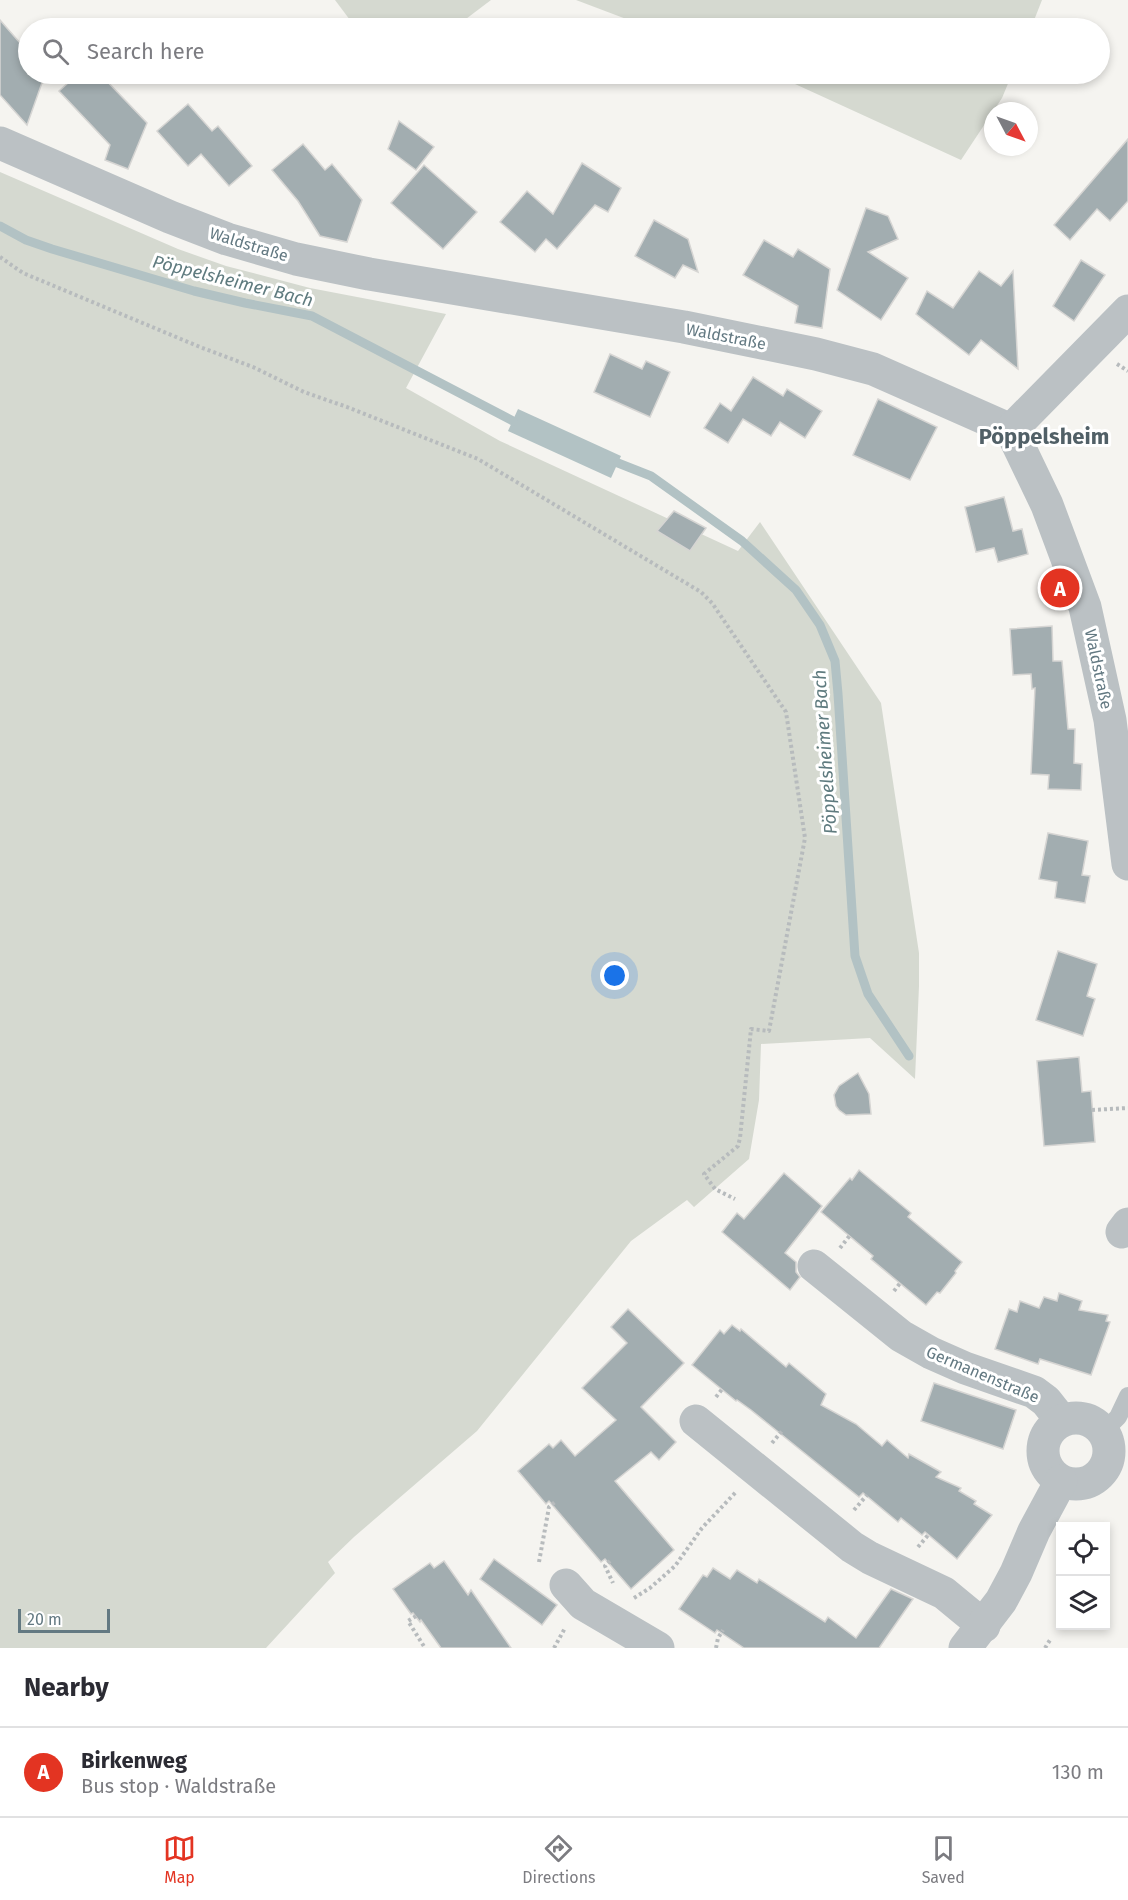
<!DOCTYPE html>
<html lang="en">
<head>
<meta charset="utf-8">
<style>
  body { margin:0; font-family:"Fira Sans",sans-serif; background:#f2f2f3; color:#2b2b33 }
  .controls { position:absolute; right:18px; bottom:18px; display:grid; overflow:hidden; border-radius:0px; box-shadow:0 3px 9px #0003 }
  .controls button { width:54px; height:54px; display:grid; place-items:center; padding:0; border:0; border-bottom:2px solid #e1e1e2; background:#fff; color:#2b2b33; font:30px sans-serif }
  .compass { position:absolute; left:984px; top:102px; width:54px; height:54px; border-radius:50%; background:#fff; box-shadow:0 3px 9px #0003; rotate:131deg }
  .scale { position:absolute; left:18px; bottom:15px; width:92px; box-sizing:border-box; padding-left:6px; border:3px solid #637982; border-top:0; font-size:16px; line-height:21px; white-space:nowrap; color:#637982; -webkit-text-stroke:4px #fff; paint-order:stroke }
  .you { position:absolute; left:615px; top:976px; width:21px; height:21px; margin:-15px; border:4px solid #fff; border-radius:50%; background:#1a73e8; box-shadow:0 0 0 9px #1a73e833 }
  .badge { display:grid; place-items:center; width:39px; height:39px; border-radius:50%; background:#e33422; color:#fff; font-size:20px; font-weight:700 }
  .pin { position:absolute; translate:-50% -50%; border:3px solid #fff; box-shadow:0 2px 6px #0006 }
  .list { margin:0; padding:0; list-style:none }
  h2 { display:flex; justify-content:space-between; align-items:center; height:78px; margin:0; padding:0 24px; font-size:26px }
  h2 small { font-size:20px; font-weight:400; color:#7c7c81 }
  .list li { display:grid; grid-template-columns:39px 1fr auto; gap:18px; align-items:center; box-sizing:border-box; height:90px; padding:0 24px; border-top:2px solid #e1e1e2 }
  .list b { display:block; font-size:22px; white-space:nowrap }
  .list p { margin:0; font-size:20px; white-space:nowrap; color:#7c7c81 }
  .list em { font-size:20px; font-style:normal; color:#7c7c81 }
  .icon { flex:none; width:33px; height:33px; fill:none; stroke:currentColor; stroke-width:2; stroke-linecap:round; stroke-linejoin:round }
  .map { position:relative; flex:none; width:1128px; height:1648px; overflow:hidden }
  .search { position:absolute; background:#fff; box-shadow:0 3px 9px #0003; left:18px; right:18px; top:18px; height:66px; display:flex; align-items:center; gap:15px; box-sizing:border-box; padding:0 21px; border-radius:33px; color:#7c7c81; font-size:22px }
  .sheet { height:168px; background:#fff }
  nav { display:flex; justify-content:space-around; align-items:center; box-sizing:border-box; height:84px; border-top:2px solid #e1e1e2; background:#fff; font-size:16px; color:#7c7c81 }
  nav a { display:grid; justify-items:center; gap:3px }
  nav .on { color:#e33422 }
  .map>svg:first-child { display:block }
  .green { fill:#d5d9d0 }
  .water { fill:#b2c2c4 }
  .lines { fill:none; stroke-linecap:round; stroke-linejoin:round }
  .stream { stroke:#b2c2c4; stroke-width:9 }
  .building { fill:#a2adb0; stroke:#d6d5d3; stroke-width:1.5 }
  .path { stroke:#b7bbbd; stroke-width:4; stroke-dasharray:3 3; stroke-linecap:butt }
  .lane { stroke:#bbc1c4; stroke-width:18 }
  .street { stroke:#bbc1c4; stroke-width:33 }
  .labels { text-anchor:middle; stroke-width:6; stroke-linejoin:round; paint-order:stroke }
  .street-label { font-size:16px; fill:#637982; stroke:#fff }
  .water-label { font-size:18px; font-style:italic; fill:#5f7b7f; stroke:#fff }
  .district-label { font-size:22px; font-weight:bold; fill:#516067; stroke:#fff }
</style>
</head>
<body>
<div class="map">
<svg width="1128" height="1648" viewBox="0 0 1128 1648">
  <rect width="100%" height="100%" fill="#f5f4f0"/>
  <!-- green -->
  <g class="green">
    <polygon points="335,0 491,0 454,28 356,28"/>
    <polygon points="576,0 1042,0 1031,28 650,28"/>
    <polygon points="767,74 1012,74 1002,98 961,160 795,84"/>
    <polygon points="0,172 178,249 226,266 310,288 446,314 406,388 500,441 738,551 760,522 881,703 919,953 919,986 915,1079 870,1038 761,1044 759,1100 749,1159 694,1207 687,1200 631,1241 477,1431 354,1537 328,1562 335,1573 266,1648 0,1648"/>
  </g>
  <!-- water -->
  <polygon class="water" points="518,409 621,456 611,478 508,431"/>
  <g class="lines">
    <!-- stream -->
    <g class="stream">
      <polyline points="0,226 26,240 52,249 194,291 245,303 312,316 513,421"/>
      <polyline points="618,463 651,476 742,541 796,590 820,625 835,661 838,694 855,956 868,994 909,1056"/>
    </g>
  </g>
  <!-- building -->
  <g class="building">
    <polygon points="0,20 28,52 28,74 43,80 27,125 0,95"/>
    <polygon points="78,74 100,74 147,123 128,169 105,160 110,145 59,91"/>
    <polygon points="188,104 212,131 218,126 252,166 229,186 201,154 188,166 157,131"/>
    <polygon points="399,121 434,147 416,170 388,149"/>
    <polygon points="1128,139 1128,201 1110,221 1097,209 1070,240 1054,225"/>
    <polygon points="303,144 325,170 332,164 362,200 347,242 320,236 298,201 272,170"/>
    <polygon points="582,163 621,188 608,212 595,205 557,249 546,239 535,252 500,222 527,191 553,214"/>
    <polygon points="424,165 477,212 443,249 391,203"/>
    <polygon points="866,208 888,216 898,239 868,252 908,278 881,320 837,290"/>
    <polygon points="654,220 688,239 698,272 683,265 675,278 635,256"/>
    <polygon points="764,240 793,257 798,249 830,269 822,328 795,323 798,306 743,275"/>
    <polygon points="1081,260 1105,275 1074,321 1053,306"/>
    <polygon points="979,271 1001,286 1013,271 1018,369 981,340 969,355 916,314 927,291 953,308"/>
    <polygon points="610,354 642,369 646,361 670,372 650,417 594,392"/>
    <polygon points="753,377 783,396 787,389 822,411 805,438 780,422 771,436 743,419 728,443 704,428 720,403 731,411"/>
    <polygon points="878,399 937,427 910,480 853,455"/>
    <polygon points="1004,497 1013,531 1022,529 1028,554 998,562 994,548 976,552 965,507"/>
    <polygon points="674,511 706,528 690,551 657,531"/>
    <polygon points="1052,626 1053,661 1062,661 1068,729 1075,729 1074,763 1082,764 1081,790 1048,789 1049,775 1031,774 1035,688 1032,689 1031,674 1013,675 1010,629"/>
    <polygon points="1048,833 1088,841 1082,875 1090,876 1085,903 1055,898 1057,882 1039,879"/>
    <polygon points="1058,951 1097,964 1087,996 1095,999 1083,1036 1036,1020"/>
    <polygon points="1079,1057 1082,1092 1091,1091 1095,1142 1044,1146 1037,1061"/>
    <polygon points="858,1073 869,1094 871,1114 846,1115 839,1110 836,1106 834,1095 839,1086"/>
    <polygon points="859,1170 911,1213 908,1217 962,1262 955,1271 956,1273 940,1293 937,1292 926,1305 871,1259 873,1256 821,1212 850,1178 852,1180"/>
    <polygon points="784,1173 822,1206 785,1253 796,1262 796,1272 800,1277 790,1290 722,1232 737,1213 744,1219"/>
    <polygon points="1059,1293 1082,1301 1079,1310 1108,1315 1106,1321 1110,1322 1091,1375 1040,1359 1038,1364 995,1349 1009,1309 1017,1312 1020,1301 1039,1308 1044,1297 1057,1301"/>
    <polygon points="628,1309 684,1363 641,1407 676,1442 659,1460 651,1452 615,1481 674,1550 631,1589 605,1559 601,1562 549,1501 546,1504 518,1471 549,1444 553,1448 561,1440 575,1456 616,1420 582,1388 627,1343 611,1327"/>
    <polygon points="732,1325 740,1331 741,1329 786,1367 789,1363 826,1394 821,1405 856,1424 882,1446 887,1440 908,1458 909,1454 941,1472 936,1477 961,1488 959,1491 976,1501 974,1504 992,1515 957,1559 925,1532 922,1535 901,1518 898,1522 863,1493 859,1497 751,1410 737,1400 736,1401 692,1365 720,1330 724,1334"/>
    <polygon points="934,1383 1016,1410 1003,1449 921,1421"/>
    <polygon points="494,1559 557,1605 542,1625 480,1579"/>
    <polygon points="444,1561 468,1595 471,1590 511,1648 441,1648 421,1620 420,1622 413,1613 411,1614 393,1589 430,1563 434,1568"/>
    <polygon points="713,1568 730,1579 737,1570 757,1583 759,1579 825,1622 828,1617 856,1638 891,1589 913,1599 879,1648 744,1648 717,1630 715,1633 679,1609 703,1575 707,1577"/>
  </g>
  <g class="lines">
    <!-- path -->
    <g class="path">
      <polyline points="0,257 23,273 200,347 253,367 304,392 347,407 478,459 701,592 712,603 786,712 805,838 769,1031 751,1029 740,1138 738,1146 704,1174 715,1189 735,1199"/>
      <polyline points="1117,364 1128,371"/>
      <polyline points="1092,1110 1128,1108"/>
      <polyline points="840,1248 851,1234"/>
      <polyline points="894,1291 901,1282"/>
      <polyline points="716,1397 723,1388"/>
      <polyline points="772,1443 782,1431"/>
      <polyline points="854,1510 867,1495"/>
      <polyline points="918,1547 929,1534"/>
      <polyline points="610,1561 605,1566 613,1583"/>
      <polyline points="539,1562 549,1507 555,1502"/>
      <polyline points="634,1598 650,1588 675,1566 702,1528 736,1492"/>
      <polyline points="416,1616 408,1621 425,1648"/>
      <polyline points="554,1648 565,1628"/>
      <polyline points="716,1648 718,1638 723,1630"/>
      <polyline points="1045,1648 1050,1640"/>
    </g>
    <!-- lane -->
    <polyline class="lane" points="1104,1431 1118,1417 1128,1396"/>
    <!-- street -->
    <g class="street">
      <polyline points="0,143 170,217 227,239 296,259 369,274 684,327 816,354 873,369 1011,430 1047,505 1085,607 1110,720 1128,864"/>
      <polyline points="1011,430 1128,311"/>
      <polyline points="1122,1232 1128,1224"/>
      <polyline points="814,1266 901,1336 931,1353 965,1368 1034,1392 1046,1401 1061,1420"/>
      <circle cx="1076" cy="1451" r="33"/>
      <polyline points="696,1421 852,1547 870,1558 944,1593 984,1626"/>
      <polyline points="566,1585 583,1604 658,1648"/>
      <polyline points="965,1648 1001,1601 1016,1573 1034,1531 1061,1481"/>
    </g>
  </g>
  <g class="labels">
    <!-- street labels -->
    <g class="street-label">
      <text transform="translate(249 244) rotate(17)" y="6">Waldstraße</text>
      <text transform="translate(726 336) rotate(11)" y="6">Waldstraße</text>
      <text transform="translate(1099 669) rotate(78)" y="6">Waldstraße</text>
      <text transform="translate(983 1374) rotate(23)" y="6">Germanenstraße</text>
    </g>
    <!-- water labels -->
    <g class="water-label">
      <text transform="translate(233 281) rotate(14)" y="6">Pöppelsheimer Bach</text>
      <text transform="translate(825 752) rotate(-94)" y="6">Pöppelsheimer Bach</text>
    </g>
    <!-- district labels -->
    <g class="district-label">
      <text x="1044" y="444">Pöppelsheim</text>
    </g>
  </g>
</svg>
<div class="controls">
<button><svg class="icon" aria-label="locate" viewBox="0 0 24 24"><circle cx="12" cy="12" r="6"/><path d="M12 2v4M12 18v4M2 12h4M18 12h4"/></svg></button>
<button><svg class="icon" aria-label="layers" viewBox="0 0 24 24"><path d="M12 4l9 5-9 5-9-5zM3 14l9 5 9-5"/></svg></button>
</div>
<svg class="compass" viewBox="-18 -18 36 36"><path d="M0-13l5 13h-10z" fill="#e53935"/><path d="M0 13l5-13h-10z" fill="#7c7c81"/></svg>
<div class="scale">20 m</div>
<div class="you"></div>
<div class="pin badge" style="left:1060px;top:588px">A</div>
<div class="search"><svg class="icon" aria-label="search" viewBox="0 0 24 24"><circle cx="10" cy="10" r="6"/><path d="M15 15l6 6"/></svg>Search here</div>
</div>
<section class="sheet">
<h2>Nearby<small></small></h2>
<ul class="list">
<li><span class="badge">A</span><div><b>Birkenweg</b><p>Bus stop · Waldstraße</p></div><em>130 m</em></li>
</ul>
</section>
<nav>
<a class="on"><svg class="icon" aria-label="map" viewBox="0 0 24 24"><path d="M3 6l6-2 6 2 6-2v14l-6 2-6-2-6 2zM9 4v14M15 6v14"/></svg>Map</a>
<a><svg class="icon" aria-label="directions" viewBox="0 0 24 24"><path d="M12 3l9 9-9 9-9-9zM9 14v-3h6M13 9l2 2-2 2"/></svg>Directions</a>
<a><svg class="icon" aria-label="saved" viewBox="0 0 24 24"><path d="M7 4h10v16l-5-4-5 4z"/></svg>Saved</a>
</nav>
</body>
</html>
